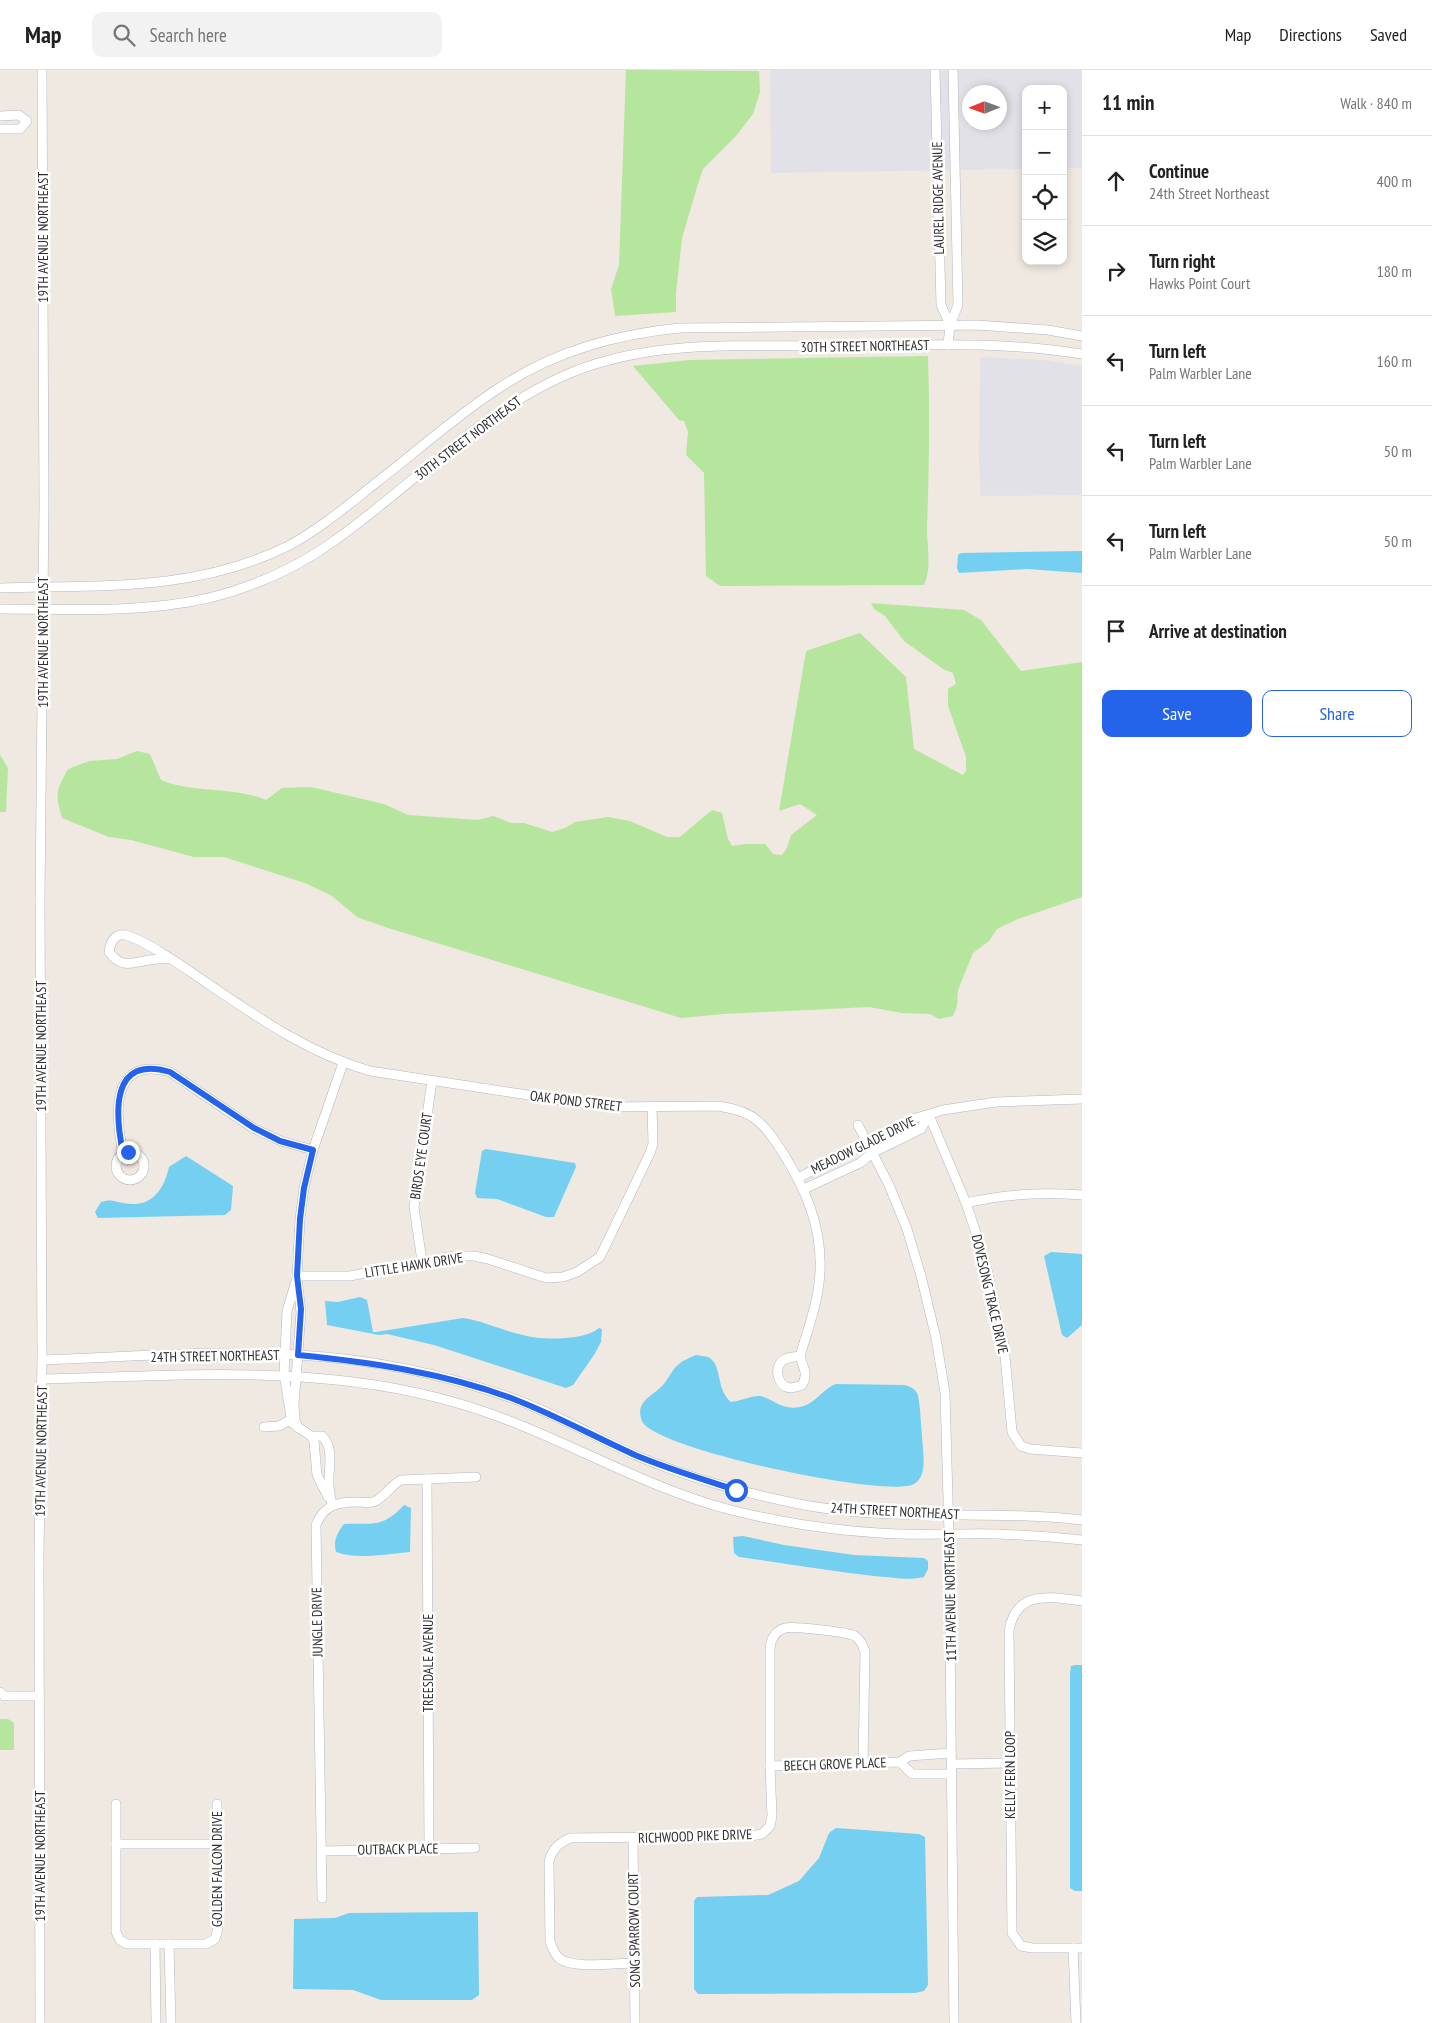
<!DOCTYPE html>
<html lang="en">
<head>
<meta charset="utf-8">
<style>
  body { margin:0; font-family:"PT Sans Narrow",sans-serif; background:#f2f2f2; color:#222 }
  .controls { position:absolute; right:15px; top:15px; display:grid; overflow:hidden; border-radius:10px; box-shadow:0 2px 8px #0003 }
  .controls button { width:45px; height:45px; display:grid; place-items:center; padding:0; border:0; border-bottom:1px solid #e0e0e0; background:#fff; color:#222; font:25px sans-serif }
  .compass { position:absolute; left:962px; top:15px; width:45px; height:45px; border-radius:50%; background:#fff; box-shadow:0 2px 8px #0003; rotate:269deg }
  .stop { position:absolute; width:15px; height:15px; margin:-11px; border:4px solid #2563eb; border-radius:50%; background:#fff }
  .stop.end { background:#2563eb; border-color:#fff; box-shadow:0 1px 5px #0008 }
  .list { margin:0; padding:0; list-style:none }
  h2 { display:flex; justify-content:space-between; align-items:center; height:65px; margin:0; padding:0 20px; font-size:21px }
  h2 small { font-size:16px; font-weight:400; color:#767676 }
  .list li { display:grid; grid-template-columns:32px 1fr auto; gap:15px; align-items:center; box-sizing:border-box; height:90px; padding:0 20px; border-top:1px solid #e0e0e0 }
  .list b { display:block; font-size:19px; white-space:nowrap }
  .list p { margin:0; font-size:16px; white-space:nowrap; color:#767676 }
  .list em { font-size:16px; font-style:normal; color:#767676 }
  .actions { display:flex; gap:10px; padding:15px 20px }
  .actions a { flex:1; padding:11px 0; border:1px solid #2563eb; border-radius:10px; text-align:center; font-size:18px; color:#2563eb }
  .actions .main { background:#2563eb; color:#fff }
  .icon { flex:none; width:28px; height:28px; fill:none; stroke:currentColor; stroke-width:2; stroke-linecap:round; stroke-linejoin:round }
  .map { position:relative; flex:none; width:1082px; height:1953px; overflow:hidden }
  header { display:flex; align-items:center; gap:30px; box-sizing:border-box; height:70px; padding:0 25px; background:#fff; border-bottom:1px solid #e0e0e0 }
  header strong { font-size:24px }
  nav { display:flex; gap:28px; margin-inline-start:auto; font-size:18px }
  .search { width:350px; height:45px; background:#f2f2f2; display:flex; align-items:center; gap:12px; box-sizing:border-box; padding:0 18px; border-radius:10px; color:#767676; font-size:19px }
  main { display:flex }
  aside { flex:1; background:#fff }
  .map>svg:first-child { display:block }
  .industrial { fill:#e3e1e8; fill-rule:evenodd }
  .green { fill:#b6e59e }
  .water { fill:#75cff0 }
  .lines { fill:none; stroke-linecap:round; stroke-linejoin:round }
  .minor-casing { stroke:#b4b7c1; stroke-width:10 }
  .minor { stroke:#fff; stroke-width:9 }
  .route { stroke:#2563eb; stroke-width:6 }
  .labels { text-anchor:middle; stroke-width:5; stroke-linejoin:round; paint-order:stroke }
  .street-label { font-size:14px; fill:#2e2e2e; stroke:#fff }
</style>
</head>
<body>
<header>
<strong>Map</strong>
<div class="search"><svg class="icon" aria-label="search" viewBox="0 0 24 24"><circle cx="10" cy="10" r="6"/><path d="M15 15l6 6"/></svg>Search here</div>
<nav><a>Map</a><a>Directions</a><a>Saved</a></nav>
</header>
<main>
<div class="map">
<svg width="1082" height="1953" viewBox="0 0 1082 1953">
  <rect width="100%" height="100%" fill="#efe9e1"/>
  <!-- industrial -->
  <g class="industrial">
    <path d="M770,0H1082V98H1063V19H1026V99L771,103ZM969,22H999V52H969Z"/>
    <polygon points="980,287 1044,290 1082,296 1082,425 981,426 979,394"/>
  </g>
  <!-- green -->
  <g class="green">
    <polygon points="626,0 759,1 760,22 753,44 736,66 703,99 698,114 682,168 676,223 676,242 615,246 611,219 619,195"/>
    <path d="M928,286C930,344 929,401 927,458C927,477 932,498 924,515L720,516L706,506L704,403L686,385L688,362L684,351L679,350L633,296L689,290Z"/>
    <path d="M871,533L964,540L981,550L1021,601L1082,592V827L1018,849L997,859L989,871L973,883L958,920L957,936L953,946L939,949L930,944L902,943L869,937L723,944L681,948L385,857L357,847L332,826L305,813L224,787H194L131,770L109,767L62,748C55,723 56,721 68,699L89,691L117,689L137,681L150,684L161,710C195,724 233,716 266,730L282,718L311,717L384,734L408,745L478,750L493,746L511,753H524L552,762L565,758L575,752L608,747L630,751L667,767H680L712,740L722,743L728,769L732,776L745,774H765L773,784L782,785L787,778L791,765L817,745L800,734L779,741L806,581L860,563L906,607L914,679L963,705L966,701V687L948,636V619L956,614L953,603L943,599L904,571L885,546L874,539Z"/>
    <polygon points="0,685 8,698 6,742 0,742"/>
    <polygon points="0,1649 8,1649 14,1653 14,1680 0,1680"/>
  </g>
  <!-- water -->
  <g class="water">
    <polygon points="1082,481 1082,503 1027,499 959,503 957,498 958,485 961,483"/>
    <polygon points="486,1079 575,1093 576,1097 554,1147 546,1147 497,1129 477,1128 475,1123 482,1081"/>
    <path d="M186,1086L233,1116L231,1140L225,1145L98,1148L95,1142L101,1132C114,1129 111,1131 123,1133C151,1139 164,1120 169,1097Z"/>
    <polygon points="1051,1182 1082,1184 1082,1255 1067,1268 1062,1265 1044,1186"/>
    <path d="M360,1227L367,1230L373,1262H376L463,1248C484,1251 503,1261 523,1265C537,1269 552,1269 566,1268C578,1267 590,1265 599,1258L602,1259L601,1272L594,1285L573,1315L566,1318L434,1275L387,1264L379,1265L327,1255L325,1231L338,1232Z"/>
    <path d="M696,1285C699,1286 705,1286 708,1287C723,1294 715,1319 731,1332C740,1331 750,1326 759,1326C772,1327 780,1341 800,1337C816,1334 822,1319 836,1314L904,1315C909,1316 914,1318 917,1323C920,1329 921,1356 922,1364C922,1378 929,1406 914,1414C886,1429 652,1378 642,1351C635,1333 650,1327 660,1318C668,1311 671,1300 679,1294C683,1290 690,1288 696,1285Z"/>
    <path d="M404,1435L411,1438L410,1482C386,1484 359,1490 336,1482C333,1471 337,1463 344,1454C373,1453 383,1458 404,1435Z"/>
    <path d="M743,1466L784,1475L854,1485L924,1488L928,1491V1499L924,1507C908,1511 890,1507 874,1506C828,1501 784,1493 739,1487L734,1483L733,1467Z"/>
    <polygon points="1075,1595 1082,1595 1082,1821 1075,1821 1070,1818 1070,1603 1071,1596"/>
    <polygon points="836,1758 919,1764 925,1767 928,1915 924,1921 915,1923 698,1924 694,1919 694,1831 697,1827 768,1825 799,1811 819,1788 829,1763"/>
    <polygon points="478,1842 479,1925 472,1930 381,1930 353,1920 293,1919 294,1849 335,1848 349,1843"/>
  </g>
  <g class="lines">
    <defs>
      <g id="minor">
        <polyline points="935,0 941,235 950,255"/>
        <polyline points="0,46 19,45 27,51 20,59 0,59"/>
        <polyline points="948,275 950,255 958,235 953,0"/>
        <path d="M0,518C100,515 195,522 288,476C320,459 348,435 377,412C417,381 456,346 499,318C553,282 616,264 680,258L977,255L1048,260L1082,266"/>
        <path d="M0,539C56,539 113,542 168,535C226,529 287,505 334,471C409,418 475,347 559,308C646,267 746,277 839,276C920,275 1002,271 1082,284"/>
        <path d="M170,888C163,889 156,889 149,890C131,893 122,899 109,882C110,874 114,863 125,865C146,870 185,898 204,911C257,947 308,983 370,1001L607,1037L718,1036C730,1038 741,1040 751,1046C765,1055 774,1069 783,1083C806,1120 822,1157 820,1201C819,1230 809,1255 801,1283C798,1294 811,1300 802,1315C799,1316 794,1318 790,1318C779,1317 774,1301 781,1292C786,1287 793,1287 800,1286"/>
        <polyline points="929,1045 966,1133 984,1187 1004,1275 1012,1362 1021,1376 1030,1379 1082,1383"/>
        <polyline points="858,1055 889,1115 907,1159 921,1206 936,1268 945,1323 949,1464 954,1953"/>
        <circle cx="130" cy="1096" r="14"/>
        <path d="M123,1083C115,1044 110,985 170,1002L253,1058L281,1071L313,1080"/>
        <polyline points="798,1108 913,1049 943,1040 996,1032 1082,1029"/>
        <polyline points="804,1119 860,1093 872,1083 921,1059 929,1045"/>
        <path d="M966,1133C1004,1124 1043,1122 1082,1125"/>
        <polyline points="422,1191 414,1137 432,1011"/>
        <polyline points="297,1206 350,1206 454,1186 474,1186 488,1189 546,1208 563,1207 577,1202 600,1187 650,1083 653,1074 652,1037"/>
        <path d="M42,1290C127,1287 214,1280 299,1285C370,1289 442,1304 509,1327C553,1342 593,1366 635,1385C686,1407 740,1422 794,1433C889,1453 986,1439 1082,1450"/>
        <path d="M284,1304L292,1353L311,1366H322C335,1379 328,1398 329,1414C329,1421 331,1428 332,1435"/>
        <polyline points="284,1304 287,1241 296,1211"/>
        <path d="M42,1309C183,1306 320,1293 457,1333C552,1360 635,1415 731,1440C779,1452 829,1460 879,1463C907,1465 936,1464 964,1464C1004,1463 1043,1466 1082,1470"/>
        <polyline points="264,1357 279,1356 290,1350"/>
        <polyline points="298,1358 295,1350 294,1335 301,1242 297,1206 300,1149 304,1118 313,1080 343,993"/>
        <polyline points="311,1366 314,1371 317,1405 328,1427"/>
        <polyline points="427,1409 429,1778"/>
        <path d="M1082,1531C1050,1527 1016,1519 1009,1561L1012,1863L1021,1876L1032,1878H1082"/>
        <polyline points="0,1622 4,1626 39,1626"/>
        <polyline points="900,1692 912,1704 952,1704"/>
        <polyline points="952,1694 1010,1693"/>
        <polyline points="770,1696 900,1692 909,1686 951,1683"/>
        <polyline points="116,1734 116,1862 120,1870 127,1874 206,1874 215,1869 218,1858 217,1734"/>
        <polyline points="633,1768 635,1953"/>
        <polyline points="116,1774 218,1774"/>
        <polyline points="322,1781 475,1778"/>
        <path d="M322,1828L316,1455C324,1435 337,1432 357,1432C362,1432 369,1433 373,1432C382,1430 391,1415 401,1410L476,1407"/>
        <polyline points="155,1874 156,1953"/>
        <polyline points="169,1874 171,1953"/>
        <polyline points="1073,1878 1076,1953"/>
        <path d="M635,1893C616,1893 574,1899 560,1889C554,1884 553,1879 550,1872L549,1791C553,1778 558,1774 570,1768L751,1766L762,1764L770,1756L772,1746L770,1696V1578C771,1568 776,1561 785,1558C793,1556 847,1562 855,1566C861,1570 863,1576 865,1582L863,1694"/>
        <polyline points="40,1953 39,1484 42,1290 40,830 44,433 42,0"/>
      </g>
    </defs>
    <!-- minor casing -->
    <use href="#minor" class="minor-casing"/>
    <!-- minor -->
    <use href="#minor" class="minor"/>
  </g>
  <g class="lines">
    <!-- route -->
    <path class="route" d="M128,1082L123,1083C115,1044 110,984 170,1002L254,1058L280,1071L313,1080L304,1118L300,1149L297,1206L301,1239L298,1285C370,1292 443,1303 511,1328C553,1344 593,1366 635,1385C668,1399 702,1409 736,1420"/>
  </g>
  <g class="labels">
    <!-- street labels -->
    <g class="street-label">
      <text transform="translate(938 128) rotate(-91)" y="5">LAUREL RIDGE AVENUE</text>
      <text transform="translate(43 167) rotate(-90)" y="5">19TH AVENUE NORTHEAST</text>
      <text transform="translate(865 276) rotate(-1)" y="5">30TH STREET NORTHEAST</text>
      <text transform="translate(468 368) rotate(-37)" y="5">30TH STREET NORTHEAST</text>
      <text transform="translate(43 572) rotate(-90)" y="5">19TH AVENUE NORTHEAST</text>
      <text transform="translate(41 976) rotate(-90)" y="5">19TH AVENUE NORTHEAST</text>
      <text transform="translate(576 1031) rotate(7)" y="5">OAK POND STREET</text>
      <text transform="translate(863 1075) rotate(-26)" y="5">MEADOW GLADE DRIVE</text>
      <text transform="translate(421 1086) rotate(-82)" y="5">BIRDS EYE COURT</text>
      <text transform="translate(414 1195) rotate(-9)" y="5">LITTLE HAWK DRIVE</text>
      <text transform="translate(990 1224) rotate(77)" y="5">DOVESONG TRACE DRIVE</text>
      <text transform="translate(215 1286) rotate(-1)" y="5">24TH STREET NORTHEAST</text>
      <text transform="translate(41 1381) rotate(-89)" y="5">19TH AVENUE NORTHEAST</text>
      <text transform="translate(895 1441) rotate(3)" y="5">24TH STREET NORTHEAST</text>
      <text transform="translate(950 1526) rotate(-91)" y="5">11TH AVENUE NORTHEAST</text>
      <text transform="translate(317 1552) rotate(-91)" y="5">JUNGLE DRIVE</text>
      <text transform="translate(428 1593) rotate(-90)" y="5">TREESDALE AVENUE</text>
      <text transform="translate(835 1694) rotate(-2)" y="5">BEECH GROVE PLACE</text>
      <text transform="translate(1010 1705) rotate(-90)" y="5">KELLY FERN LOOP</text>
      <text transform="translate(695 1766) rotate(-2)" y="5">RICHWOOD PIKE DRIVE</text>
      <text transform="translate(398 1779) rotate(-1)" y="5">OUTBACK PLACE</text>
      <text transform="translate(40 1786) rotate(-90)" y="5">19TH AVENUE NORTHEAST</text>
      <text transform="translate(217 1799) rotate(-90)" y="5">GOLDEN FALCON DRIVE</text>
      <text transform="translate(634 1860) rotate(-91)" y="5">SONG SPARROW COURT</text>
    </g>
  </g>
</svg>
<div class="controls">
<button>+</button>
<button>−</button>
<button><svg class="icon" aria-label="locate" viewBox="0 0 24 24"><circle cx="12" cy="12" r="6"/><path d="M12 2v4M12 18v4M2 12h4M18 12h4"/></svg></button>
<button><svg class="icon" aria-label="layers" viewBox="0 0 24 24"><path d="M12 4l9 5-9 5-9-5zM3 14l9 5 9-5"/></svg></button>
</div>
<svg class="compass" viewBox="-18 -18 36 36"><path d="M0-13l5 13h-10z" fill="#e53935"/><path d="M0 13l5-13h-10z" fill="#767676"/></svg>
<div class="stop" style="left:736px;top:1420px"></div>
<div class="stop end" style="left:128px;top:1082px"></div>
</div>
<aside>
<h2>11 min<small>Walk · 840 m</small></h2>
<ul class="list">
<li><svg class="icon" aria-label="ahead" viewBox="0 0 24 24"><path d="M12 20V5M6 11l6-6 6 6"/></svg><div><b>Continue</b><p>24th Street Northeast</p></div><em>400 m</em></li>
<li><svg class="icon" aria-label="right" viewBox="0 0 24 24"><path d="M7 20v-9h11M14 6l5 5-5 5"/></svg><div><b>Turn right</b><p>Hawks Point Court</p></div><em>180 m</em></li>
<li><svg class="icon" aria-label="left" viewBox="0 0 24 24"><path d="M17 20v-9H6M10 6l-5 5 5 5"/></svg><div><b>Turn left</b><p>Palm Warbler Lane</p></div><em>160 m</em></li>
<li><svg class="icon" aria-label="left" viewBox="0 0 24 24"><path d="M17 20v-9H6M10 6l-5 5 5 5"/></svg><div><b>Turn left</b><p>Palm Warbler Lane</p></div><em>50 m</em></li>
<li><svg class="icon" aria-label="left" viewBox="0 0 24 24"><path d="M17 20v-9H6M10 6l-5 5 5 5"/></svg><div><b>Turn left</b><p>Palm Warbler Lane</p></div><em>50 m</em></li>
<li><svg class="icon" aria-label="arrive" viewBox="0 0 24 24"><path d="M6 21V4h12l-3 4 3 4H6"/></svg><div><b>Arrive at destination</b></div></li>
</ul>
<div class="actions"><a class="main">Save</a><a>Share</a></div>
</aside>
</main>
</body>
</html>
